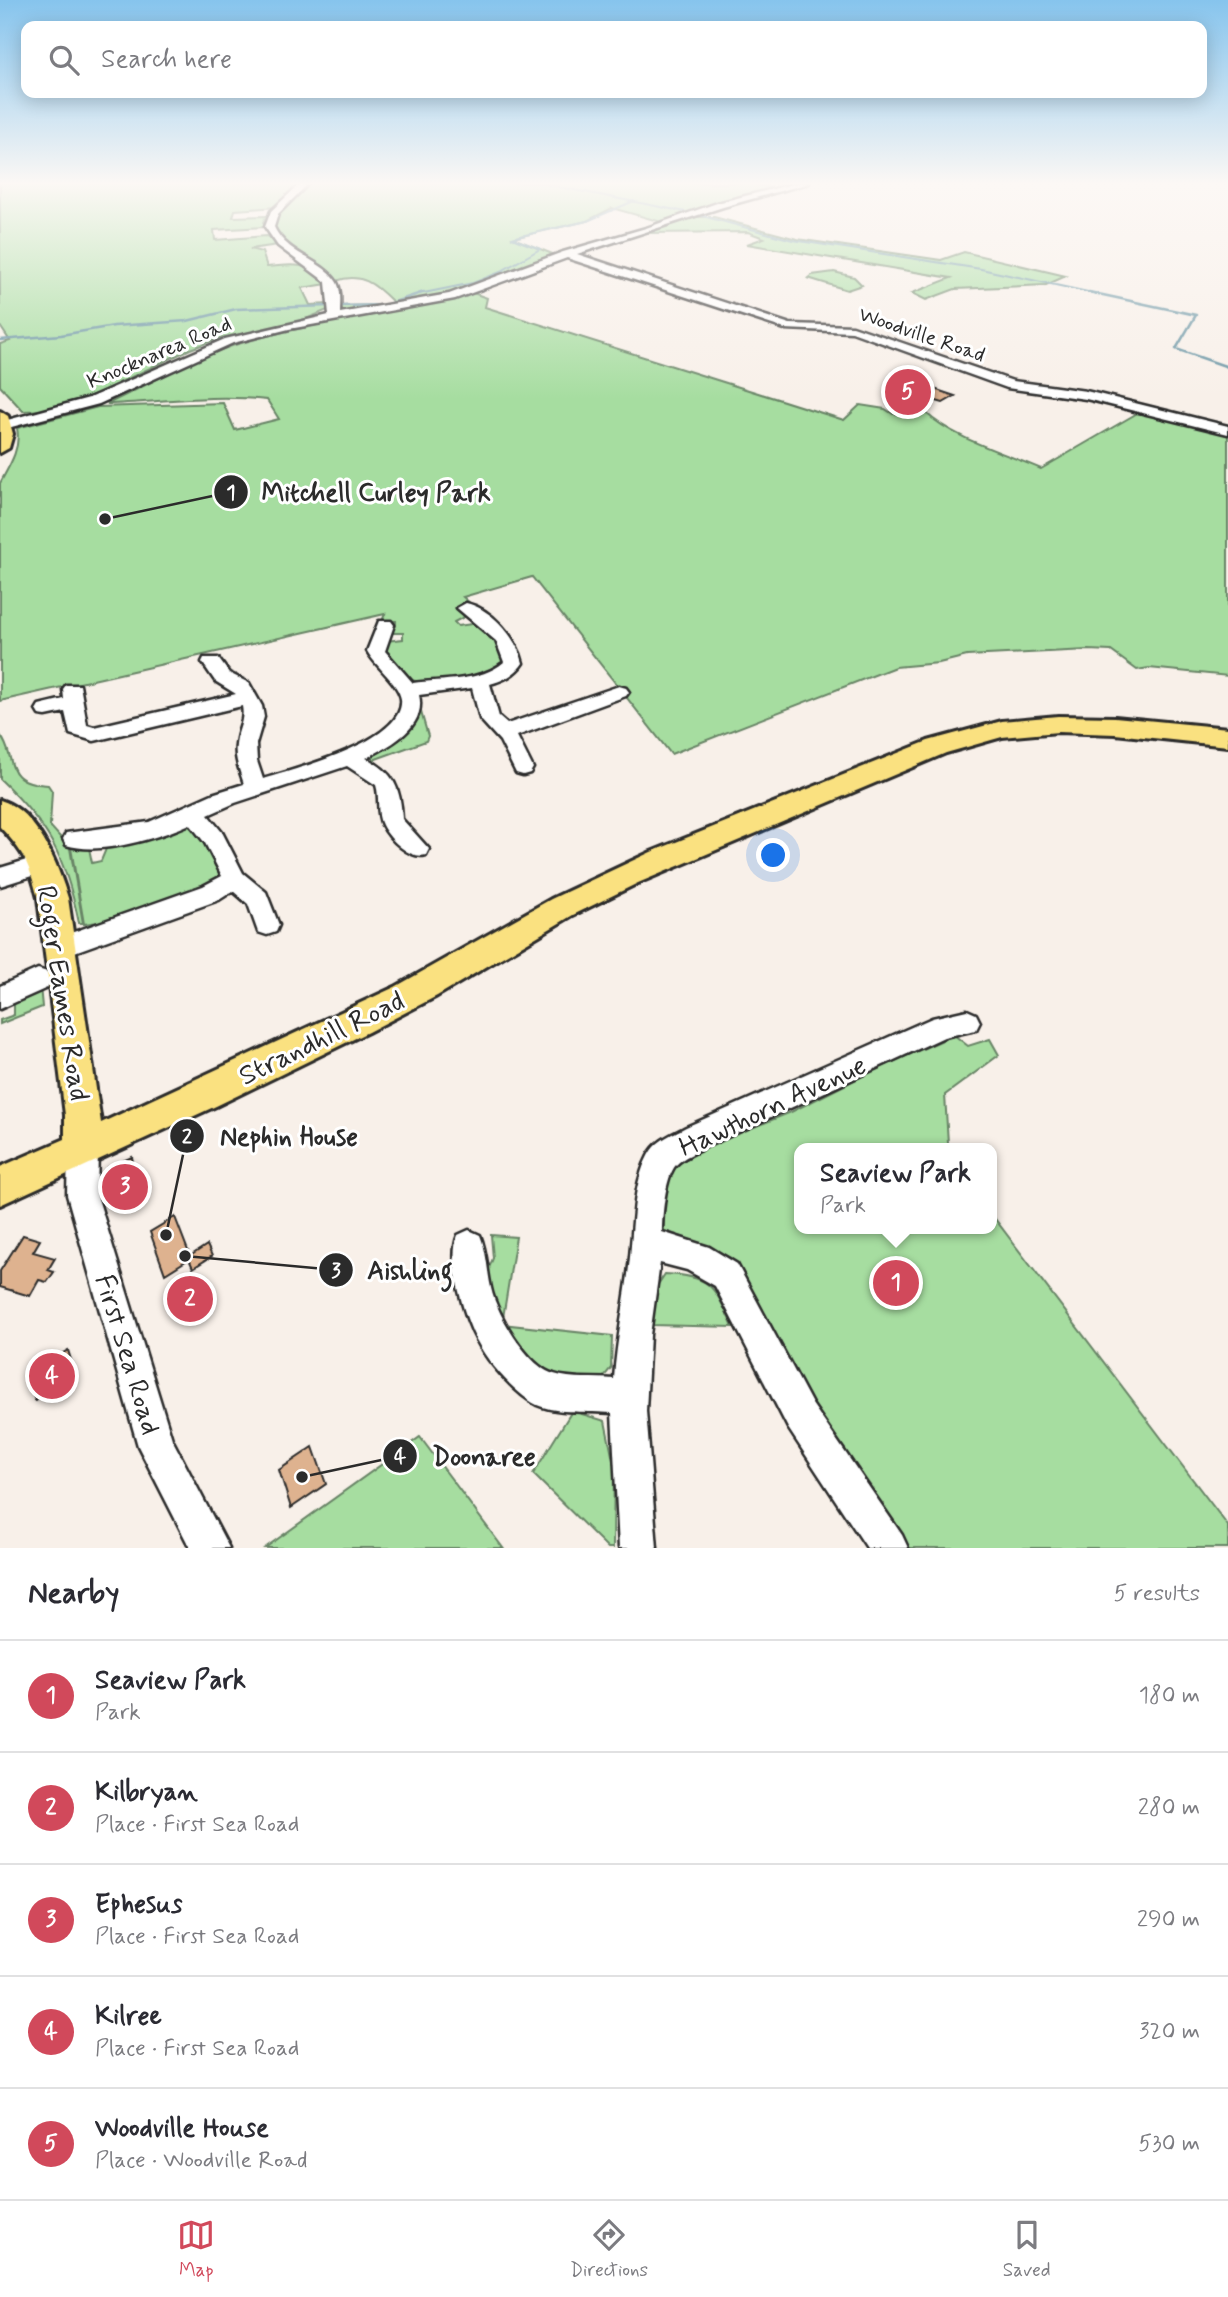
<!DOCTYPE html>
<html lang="en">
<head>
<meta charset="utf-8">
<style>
  body { margin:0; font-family:Mynerve,sans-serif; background:#f7f7f7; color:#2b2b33 }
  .you { position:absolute; left:774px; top:856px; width:24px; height:24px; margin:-18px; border:5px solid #fff; border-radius:50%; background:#1a73e8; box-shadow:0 0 0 10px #1a73e833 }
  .badge { display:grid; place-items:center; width:46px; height:46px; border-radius:50%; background:#d1495b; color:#fff; font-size:23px; font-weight:700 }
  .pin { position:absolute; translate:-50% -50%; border:4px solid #fff; box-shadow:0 2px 7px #0006 }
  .popup { position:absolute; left:794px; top:1143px; width:203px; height:91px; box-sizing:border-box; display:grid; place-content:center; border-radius:14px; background:#fff; filter:drop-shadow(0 2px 5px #0005); font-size:23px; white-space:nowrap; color:#7c7c81 }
  .popup b { font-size:26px; color:#2b2b33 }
  .popup::after { content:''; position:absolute; left:50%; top:100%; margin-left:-14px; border:14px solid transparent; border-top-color:#fff }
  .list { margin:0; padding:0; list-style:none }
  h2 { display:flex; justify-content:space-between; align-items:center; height:91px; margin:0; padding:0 28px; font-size:30px }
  h2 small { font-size:23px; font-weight:400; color:#7c7c81 }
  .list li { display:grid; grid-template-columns:46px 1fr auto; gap:21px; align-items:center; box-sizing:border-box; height:112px; padding:0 28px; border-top:2px solid #e1e1e2 }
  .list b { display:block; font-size:26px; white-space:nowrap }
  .list p { margin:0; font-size:23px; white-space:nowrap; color:#7c7c81 }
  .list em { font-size:23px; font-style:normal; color:#7c7c81 }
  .icon { flex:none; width:38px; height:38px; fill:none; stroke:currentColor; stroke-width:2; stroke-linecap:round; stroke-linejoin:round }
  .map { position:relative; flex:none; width:1228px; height:1548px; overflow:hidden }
  .search { position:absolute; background:#fff; box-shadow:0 4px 18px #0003; left:21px; right:21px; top:21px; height:77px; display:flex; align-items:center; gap:18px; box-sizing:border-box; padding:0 24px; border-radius:14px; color:#7c7c81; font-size:26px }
  .sheet { height:651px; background:#fff }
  nav { display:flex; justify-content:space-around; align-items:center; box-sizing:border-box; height:98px; border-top:2px solid #e1e1e2; background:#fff; font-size:19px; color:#7c7c81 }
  nav a { display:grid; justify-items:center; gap:4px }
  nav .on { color:#d1495b }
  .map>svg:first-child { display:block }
  .green { fill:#a6dda0; stroke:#688466; stroke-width:2 }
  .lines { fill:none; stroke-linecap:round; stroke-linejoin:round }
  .stream-far1 { stroke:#6a95a4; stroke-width:2 }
  .stream { stroke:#6a95a4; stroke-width:2.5 }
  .building { fill:#deb28f; stroke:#2b2b2b; stroke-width:2 }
  .minor-casing { stroke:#2b2b2b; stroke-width:5 }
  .major-casing { stroke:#2b2b2b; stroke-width:6 }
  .minor { fill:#fff; fill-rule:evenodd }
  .major { fill:#fae180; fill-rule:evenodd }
  .labels { text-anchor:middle; stroke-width:6; stroke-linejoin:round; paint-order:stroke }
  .far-street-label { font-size:21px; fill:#2b2b2b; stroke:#fff }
  .near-street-label { font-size:28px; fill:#2b2b2b; stroke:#fff }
  .leader { fill:none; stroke:#2b2b2b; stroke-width:2.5 }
  .callout-dot { fill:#2b2b2b; stroke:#fff; stroke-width:2.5 }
  .mark-label { font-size:21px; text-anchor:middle; font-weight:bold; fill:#fff }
  .callout-label { font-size:26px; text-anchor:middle; font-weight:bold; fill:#2b2b2b; stroke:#fff; stroke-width:6; stroke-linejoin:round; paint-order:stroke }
</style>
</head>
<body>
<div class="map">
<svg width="1228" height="1548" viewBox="0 0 1228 1548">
  <rect width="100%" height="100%" fill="#f8f0e9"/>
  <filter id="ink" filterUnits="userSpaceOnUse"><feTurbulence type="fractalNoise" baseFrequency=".0143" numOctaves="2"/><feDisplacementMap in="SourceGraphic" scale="14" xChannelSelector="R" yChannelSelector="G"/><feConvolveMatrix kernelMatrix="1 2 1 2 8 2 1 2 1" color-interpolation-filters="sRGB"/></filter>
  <g filter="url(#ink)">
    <!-- green -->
    <g class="green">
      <path d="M0,183H298L277,207L235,210L233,217L267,216L263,222L265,227L214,230L215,240L267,236L278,245L250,249L262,252L267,267C292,264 310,261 327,284L302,288L310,305L329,304L330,309L294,324L220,338L190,349L94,395L49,410L23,411L0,386V344L10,341L0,326Z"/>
      <path d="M311,183H749L776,189L665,223L612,208L587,221L513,238L555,255L455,294L344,312L340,306L385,305L393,302C375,284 361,272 336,281L283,242L273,227L275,216Z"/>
      <polygon points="694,217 714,217 797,239 941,260 964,252 1066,276 1046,285 955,289 926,300 912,293 951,278 747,244 764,238 748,232 644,233"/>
      <polygon points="834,272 854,277 862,285 847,290 808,278 812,275"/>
      <path d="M473,293L487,298L485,307L844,420L860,405L885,409L893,414L925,412C952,438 1007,454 1041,469L1141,411L1228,433V676L1149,668L1137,670L1111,651L1088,650L967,656L939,663L895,667L671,754L532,577L463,597L470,603L459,609L466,616L454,622L458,626L479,623L494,634L505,662C478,678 439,685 408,680L379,652L386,641L403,639V633H393L390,629L396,626V621H382L385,614L0,701V483C10,465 21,448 17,428L98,407L223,403L235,430L279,419L267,400C214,394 160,402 107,404C150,384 192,358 238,344C315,321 396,314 473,293Z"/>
      <polygon points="419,705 428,736 426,741 373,760 373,755 414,724"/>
      <path d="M0,735C18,757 0,782 48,785L52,791L50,826L70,848L83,923H79C65,856 50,827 0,779Z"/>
      <path d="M187,825C203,833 223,866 218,883L107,924L105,921L84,924L71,848H89L92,863L101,861L108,844Z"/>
      <polygon points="40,986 42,1007 0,1024 0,1020 14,1015 14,1001"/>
      <polygon points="954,1035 968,1046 990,1039 999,1055 945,1095 948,1143 951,1148 800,1148 800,1229 992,1229 992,1215 1228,1526 1228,1548 906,1548 817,1414 731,1258 699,1243 662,1230 659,1217 665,1180 681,1160 715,1143 791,1112 872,1071"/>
      <polygon points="491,1235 516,1237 502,1324 612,1336 611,1368 598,1384 552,1380 499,1330 485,1278 493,1258"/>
      <path d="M665,1274C713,1276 714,1287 733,1327L652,1325L655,1289Z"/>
      <polygon points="572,1411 605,1421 614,1465 613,1548 608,1548 533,1474"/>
      <polygon points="420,1437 503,1548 265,1548"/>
    </g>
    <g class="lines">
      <!-- stream-far1 -->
      <g class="stream-far1">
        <polyline points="483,183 528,183"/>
        <polyline points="539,183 691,213 793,240 981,269 1097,294"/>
        <polyline points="540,249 512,238 587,221 634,201"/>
        <polyline points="419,294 473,283 498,273 540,249"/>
      </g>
      <!-- stream -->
      <g class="stream">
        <polyline points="1089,292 1196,315 1176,349 1228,367"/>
        <polyline points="340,306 385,305 424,292"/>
        <polyline points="0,340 61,335 114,326 187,321 236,309 330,306"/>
      </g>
    </g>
    <!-- building -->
    <g class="building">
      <polygon points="913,382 955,396 943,403 912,394 907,397 893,393"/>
      <polygon points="132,1157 139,1193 113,1205 107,1168"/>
      <polygon points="175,1217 190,1256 207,1245 212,1256 193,1268 189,1259 165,1274 150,1232"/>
      <polygon points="23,1235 40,1240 33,1252 55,1258 48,1270 54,1272 47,1282 39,1280 30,1296 0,1287 0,1271"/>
      <polygon points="199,1277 209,1305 181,1323 171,1293"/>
      <polygon points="68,1350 74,1370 68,1374 69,1379 35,1401 30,1381 36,1378 34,1371"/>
      <polygon points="313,1447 326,1484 291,1508 279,1470"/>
    </g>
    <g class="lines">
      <defs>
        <g id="minor">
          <path d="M301,183H309L278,214L274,227C287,255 323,260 336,281C342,290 340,303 340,313L449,294L563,252L646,228L717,203L797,183H809L723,207L577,254L790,324L853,326L1013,381L1086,391L1228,426V434L1086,399L1007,388L852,332L785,329L567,258L455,299L289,329L233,343L99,404L0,430V422L89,398L225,339L329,315L326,282L278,246L265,227L271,211Z"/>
          <path d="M466,603C492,609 517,638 523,663C515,675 504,680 490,684L499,717L507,724L619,686L626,688L629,692L626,696L517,736L533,768L530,773L523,775L516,773L500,741L480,719L472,688L419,695C427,727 390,746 366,758C394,772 401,789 402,819L429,849L426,855C410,860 389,839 382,825C376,814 380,797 376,785L347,766L235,803L208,815L222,832L243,873L266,892L279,925L276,932L267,935L258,932L248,904L233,891L219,900L69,954L60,957L51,954L48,947L51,940L203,886L222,876L205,843L190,824C158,838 101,856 66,845L63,839L66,833L149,822L212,794L244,784C240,771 234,758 236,745C237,730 245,721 242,706L94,741L70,734L65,712L46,716L39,715L36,710L39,705L64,699L63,689L66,685H80L87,725L94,727L236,694L215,681L202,662L204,658H218L229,673L249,683L262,706L264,717L256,744L257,761L263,779C295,769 406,741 401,699C399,684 375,666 367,651L379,621H391L394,625L385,651L413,683C442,679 481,682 504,662L496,641L457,608Z"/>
          <polygon points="43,855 51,858 54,864 51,870 0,886 0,868"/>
          <polygon points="38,969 47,972 51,980 47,988 0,1009 0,986"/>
          <path d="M967,1010L976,1014L980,1022L976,1030L944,1037L706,1147C697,1152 683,1157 676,1165C665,1177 662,1216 662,1232L709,1247L737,1264L812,1404L902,1535L908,1548H867L788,1428L715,1286L687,1270L660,1263L650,1335L646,1411L657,1548H619L612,1413C589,1411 558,1414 537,1405C517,1395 488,1363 478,1343C464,1318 447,1261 458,1235L469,1230L480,1235C487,1252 487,1270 491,1288C496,1313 528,1367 554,1374C571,1380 595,1377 614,1379C617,1333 628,1290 631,1245C634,1215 634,1183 648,1156C656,1140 671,1135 686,1127L932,1018Z"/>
          <polygon points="83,1135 93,1139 98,1149 97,1195 172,1439 229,1548 190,1548 138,1446 67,1195 68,1149 73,1139"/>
        </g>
        <g id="major">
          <polygon points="0,411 8,416 13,434 9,448 0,453"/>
          <path d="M1058,716L1115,717L1228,728V746L1115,734L1058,732L1002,737L946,753L638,883L573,915L437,996L368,1032L216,1106L0,1205V1167L65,1139V1115L38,898C29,864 25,853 0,827V800C37,811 58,865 68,898L101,1123L395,987L551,899L651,852L928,741L1002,721Z"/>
        </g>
      </defs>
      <!-- minor casing -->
      <use href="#minor" class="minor-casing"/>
      <!-- major casing -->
      <use href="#major" class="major-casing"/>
      <!-- minor -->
      <use href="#minor" class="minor"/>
      <!-- major -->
      <use href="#major" class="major"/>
    </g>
  </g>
  <!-- sky -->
  <linearGradient id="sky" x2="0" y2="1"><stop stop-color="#86c4ed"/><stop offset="0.46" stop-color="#fcf8f5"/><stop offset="1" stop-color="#fcf8f5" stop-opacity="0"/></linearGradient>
  <rect width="1228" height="399" fill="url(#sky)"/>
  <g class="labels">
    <!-- far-street labels -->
    <g class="far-street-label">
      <text transform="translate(922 334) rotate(19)" y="7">Woodville Road</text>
      <text transform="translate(159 352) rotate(-23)" y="7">Knocknarea Road</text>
    </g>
    <!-- near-street labels -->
    <g class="near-street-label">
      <text transform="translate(64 993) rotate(81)" y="10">Roger Eames Road</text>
      <text transform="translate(321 1037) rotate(-26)" y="10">Strandhill Road</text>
      <text transform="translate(772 1105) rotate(-25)" y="10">Hawthorn Avenue</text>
      <text transform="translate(129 1354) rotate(73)" y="10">First Sea Road</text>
    </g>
  </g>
  <!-- callouts -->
  <path class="leader" d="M105 519L231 492M166 1235L187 1136M185 1256L336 1270M302 1477L400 1456"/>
  <g class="callout-dot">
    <circle cx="105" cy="519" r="7"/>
    <circle cx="166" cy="1235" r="7"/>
    <circle cx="185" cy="1256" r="7"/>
    <circle cx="302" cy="1477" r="7"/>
    <circle cx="231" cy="492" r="18"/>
    <circle cx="187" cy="1136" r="18"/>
    <circle cx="336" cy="1270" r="18"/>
    <circle cx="400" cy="1456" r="18"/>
  </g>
  <g class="mark-label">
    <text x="231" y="499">1</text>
    <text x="187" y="1143">2</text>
    <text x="336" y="1277">3</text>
    <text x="400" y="1463">4</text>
  </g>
  <g class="callout-label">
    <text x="376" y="501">Mitchell Curley Park</text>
    <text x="289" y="1145">Nephin House</text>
    <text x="410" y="1279">Aishling</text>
    <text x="484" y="1465">Doonaree</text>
  </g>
</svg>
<div class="you"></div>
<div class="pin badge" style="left:896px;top:1283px">1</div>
<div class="popup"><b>Seaview Park</b>Park</div>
<div class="pin badge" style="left:190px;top:1299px">2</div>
<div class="pin badge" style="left:125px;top:1187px">3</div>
<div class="pin badge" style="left:52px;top:1376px">4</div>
<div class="pin badge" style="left:908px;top:392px">5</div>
<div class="search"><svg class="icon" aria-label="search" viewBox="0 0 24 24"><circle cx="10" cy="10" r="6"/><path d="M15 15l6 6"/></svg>Search here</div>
</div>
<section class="sheet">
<h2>Nearby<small>5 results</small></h2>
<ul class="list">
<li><span class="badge">1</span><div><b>Seaview Park</b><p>Park</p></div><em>180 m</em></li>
<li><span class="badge">2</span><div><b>Kilbryan</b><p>Place · First Sea Road</p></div><em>280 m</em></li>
<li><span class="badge">3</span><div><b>Ephesus</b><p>Place · First Sea Road</p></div><em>290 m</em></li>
<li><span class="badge">4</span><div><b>Kilree</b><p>Place · First Sea Road</p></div><em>320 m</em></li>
<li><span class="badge">5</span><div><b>Woodville House</b><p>Place · Woodville Road</p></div><em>530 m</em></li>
</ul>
</section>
<nav>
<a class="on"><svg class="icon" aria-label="map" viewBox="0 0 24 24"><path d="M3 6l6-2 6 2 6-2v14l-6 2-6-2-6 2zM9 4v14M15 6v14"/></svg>Map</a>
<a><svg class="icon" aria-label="directions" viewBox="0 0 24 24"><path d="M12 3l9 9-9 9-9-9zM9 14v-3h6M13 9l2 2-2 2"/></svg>Directions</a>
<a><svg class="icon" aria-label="saved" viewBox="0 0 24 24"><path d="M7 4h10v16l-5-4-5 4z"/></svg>Saved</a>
</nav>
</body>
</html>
